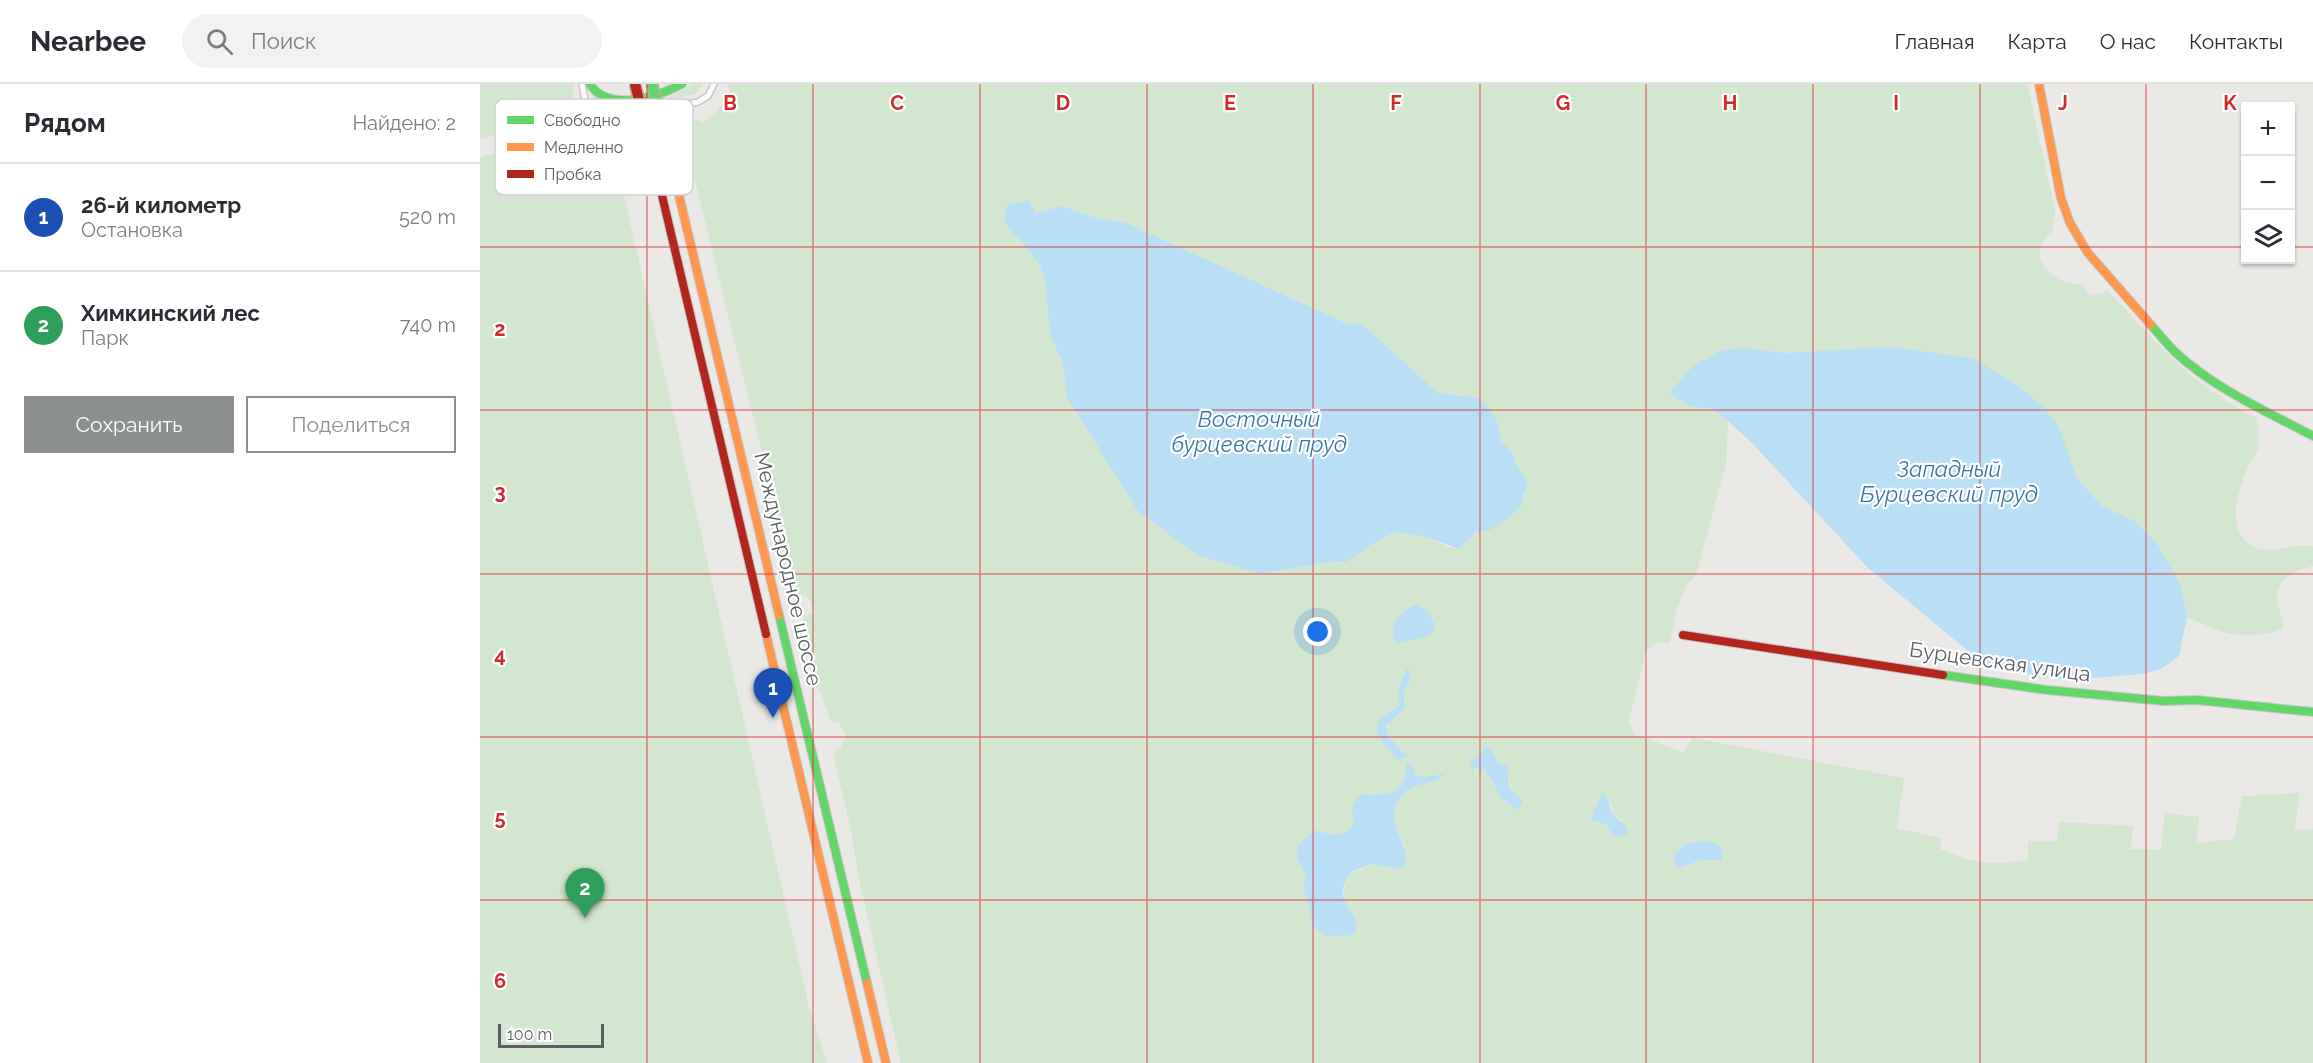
<!DOCTYPE html>
<html lang="ru">
<head>
<meta charset="utf-8">
<style>
  body { margin:0; font-family:Raleway,sans-serif; background:#f2f2f3; color:#2b2b33 }
  .controls { position:absolute; right:18px; top:18px; display:grid; overflow:hidden; border-radius:0px; box-shadow:0 2px 4px #0004 }
  .controls button { width:54px; height:54px; display:grid; place-items:center; padding:0; border:0; border-bottom:2px solid #e1e1e2; background:#fff; color:#2b2b33; font:30px sans-serif }
  .scale { position:absolute; left:18px; bottom:15px; width:106px; box-sizing:border-box; padding-left:6px; border:3px solid #5a5f63; border-top:0; font-size:16px; line-height:21px; white-space:nowrap; color:#5a5f63; -webkit-text-stroke:4px #fff; paint-order:stroke }
  .you { position:absolute; left:838px; top:548px; width:21px; height:21px; margin:-15px; border:4px solid #fff; border-radius:50%; background:#1a73e8; box-shadow:0 0 0 9px #1a73e833 }
  .badge { display:grid; place-items:center; width:39px; height:39px; border-radius:50%; background:#8c8f90; color:#fff; font-size:20px; font-weight:700 }
  .pin { position:absolute; translate:-50% -50px; filter:drop-shadow(0 2px 3px #0008) }
  .pin::after { content:''; position:absolute; top:32px; width:21px; height:18px; background:inherit; clip-path:polygon(0 0,100% 0,50% 100%) }
  .list { margin:0; padding:0; list-style:none }
  h2 { display:flex; justify-content:space-between; align-items:center; height:78px; margin:0; padding:0 24px; font-size:26px }
  h2 small { font-size:20px; font-weight:400; color:#7c7c81 }
  .list li { display:grid; grid-template-columns:39px 1fr auto; gap:18px; align-items:center; box-sizing:border-box; height:108px; padding:0 24px; border-top:2px solid #e1e1e2 }
  .list b { display:block; font-size:22px; white-space:nowrap }
  .list p { margin:0; font-size:20px; white-space:nowrap; color:#7c7c81 }
  .list em { font-size:20px; font-style:normal; color:#7c7c81 }
  .actions { display:flex; gap:12px; padding:18px 24px }
  .actions a { flex:1; padding:14px 0; border:2px solid #8c8f90; border-radius:0px; text-align:center; font-size:21px; color:#8c8f90 }
  .actions .main { background:#8c8f90; color:#fff }
  .icon { flex:none; width:33px; height:33px; fill:none; stroke:currentColor; stroke-width:2; stroke-linecap:round; stroke-linejoin:round }
  .map { position:relative; flex:none; width:1833px; height:979px; overflow:hidden }
  header { display:flex; align-items:center; gap:36px; box-sizing:border-box; height:84px; padding:0 30px; background:#fff; border-bottom:2px solid #e1e1e2 }
  header strong { font-size:28px }
  nav { display:flex; gap:33px; margin-inline-start:auto; font-size:21px }
  .search { width:420px; height:54px; background:#f2f2f3; display:flex; align-items:center; gap:15px; box-sizing:border-box; padding:0 21px; border-radius:33px; color:#7c7c81; font-size:22px }
  main { display:flex }
  aside { flex:1; background:#fff }
  .map>svg:first-child { display:block }
  .green { fill:#d3e6d0; fill-rule:evenodd }
  .water { fill:#b8dff6 }
  .lines { fill:none; stroke-linecap:round; stroke-linejoin:round }
  .street-casing { stroke:#c7c7c7; stroke-width:8 }
  .fast-casing { stroke:#c7c7c7; stroke-width:10 }
  .slow-casing { stroke:#c7c7c7; stroke-width:10 }
  .jam-casing { stroke:#c7c7c7; stroke-width:10 }
  .street { stroke:#fcfcfb; stroke-width:5 }
  .fast { stroke:#63d668; stroke-width:8 }
  .slow { stroke:#ff974d; stroke-width:8 }
  .jam { stroke:#b3261e; stroke-width:8 }
  .fast-bridge-casing { stroke:#c1b093; stroke-width:13; stroke-linecap:butt }
  .jam-bridge-casing { stroke:#c1b093; stroke-width:13; stroke-linecap:butt }
  .fast-bridge { stroke:#63d668; stroke-width:10 }
  .jam-bridge { stroke:#b3261e; stroke-width:10 }
  .grid { fill:none; stroke:#d62828; stroke-width:1.5; stroke-opacity:0.55 }
  .labels { text-anchor:middle; stroke-width:4.5; stroke-linejoin:round; paint-order:stroke }
  .street-label { font-size:21px; fill:#5a5f63; stroke:#fff }
  .water-label { font-size:22px; font-style:italic; fill:#3d76a6; stroke:#fff }
  .key { fill:#fff; stroke:#cecfd0; stroke-width:1.5 }
  .key-label { font-size:16px; fill:#5a5f63 }
  .grid-label { font-size:20px; text-anchor:middle; font-weight:bold; fill:#d62828; stroke:#fff; stroke-width:4.5; stroke-linejoin:round; paint-order:stroke }
</style>
</head>
<body>
<header>
<strong>Nearbee</strong>
<div class="search"><svg class="icon" aria-label="search" viewBox="0 0 24 24"><circle cx="10" cy="10" r="6"/><path d="M15 15l6 6"/></svg>Поиск</div>
<nav><a>Главная</a><a>Карта</a><a>О нас</a><a>Контакты</a></nav>
</header>
<main>
<aside>
<h2>Рядом<small>Найдено: 2</small></h2>
<ul class="list">
<li><span class="badge" style="background:#1a4fb4">1</span><div><b>26-й километр</b><p>Остановка</p></div><em>520 m</em></li>
<li><span class="badge" style="background:#2e9e5b">2</span><div><b>Химкинский лес</b><p>Парк</p></div><em>740 m</em></li>
</ul>
<div class="actions"><a class="main">Сохранить</a><a>Поделиться</a></div>
</aside>
<div class="map">
<svg width="1833" height="979" viewBox="0 0 1833 979">
  <rect width="100%" height="100%" fill="#eae9e5"/>
  <!-- green -->
  <g class="green">
    <polygon points="0,0 94,0 90,31 0,55"/>
    <path d="M212,0H223L215,10L144,26L136,27L120,22L112,12C119,16 126,21 134,22C155,25 197,14 212,0Z"/>
    <path d="M248,0H1547L1575,127L1572,148C1551,165 1558,184 1580,196C1587,199 1596,200 1603,201L1610,212L1628,207C1672,254 1716,306 1776,333C1778,342 1780,355 1778,365C1776,372 1769,378 1767,385C1758,408 1744,447 1774,463C1792,472 1814,457 1833,463V482C1818,486 1794,495 1797,516C1799,526 1803,534 1803,545C1762,558 1745,550 1707,533L1701,502L1653,436L1622,422L1597,394L1578,344L1341,268L1306,269L1264,264L1189,309L1211,323L1231,325L1248,337L1246,379L1216,491L1206,501L1196,528L1190,559L1177,558L1166,568L1149,637L1154,650L1203,668L1213,654L1424,694L1417,744L1461,754L1460,765C1498,781 1507,781 1548,776V757H1577L1579,738L1654,742L1650,765L1681,766L1685,729L1719,733L1716,759L1754,755L1762,712L1820,709L1814,746L1833,745V979H421L379,795L370,742L353,669L360,664L366,653L359,638H351L342,612L333,598L321,549L324,547L323,533L334,529L329,514L317,509L211,81L202,39L208,33L223,38L236,28L250,11ZM549,117L556,129L582,122L619,135L644,138L866,239L883,242L958,309L999,314L1017,337L1022,358L1032,368L1038,384L1046,396L1047,403L1010,446L995,449L979,465L968,463L949,453L915,448L892,460L867,478L857,477L780,490L587,313L583,280L570,250L565,196L559,179L524,138L527,120ZM946,526L953,534L916,559L915,552ZM928,584L931,594L924,608L926,619L922,628L910,638L906,647L911,656L924,667L900,655L898,645L901,634L919,622L921,617L919,602ZM1013,669L1017,679H1022C1031,691 1026,705 1040,714L1037,726L1025,718L1005,687L995,684V674ZM931,679L934,692L945,693L961,689C950,695 938,700 928,707C907,719 914,745 925,762L914,784L893,780L883,785L872,787C858,810 863,816 876,837L866,850L844,852L831,836L830,825L823,804L826,794L817,773L835,746C853,751 861,756 874,739L871,729L881,710C906,712 926,711 926,680ZM1130,716L1134,731L1143,737L1130,744L1113,731ZM1229,757L1236,777L1220,776L1200,784L1206,759Z"/>
    <polygon points="10,70 60,70 75,79 138,86 329,923 347,979 0,979 0,73"/>
  </g>
  <!-- water -->
  <g class="water">
    <polygon points="549,117 556,129 582,122 619,135 644,138 866,239 883,241 958,309 999,314 1008,323 1017,337 1022,358 1032,368 1038,384 1046,396 1048,403 1043,410 1042,421 1030,432 1010,446 995,449 979,465 948,453 915,448 892,460 867,478 857,477 780,490 717,471 657,426 587,313 583,280 570,250 565,196 559,179 524,138 527,120"/>
    <polygon points="1410,263 1492,274 1536,300 1565,324 1579,344 1597,394 1622,422 1653,436 1676,458 1701,502 1707,533 1699,572 1681,585 1663,590 1590,596 1563,593 1505,581 1388,484 1272,359 1248,337 1231,325 1211,323 1189,309 1212,283 1242,266 1264,264 1306,269"/>
    <path d="M936,521C950,526 954,534 955,548L938,555L916,559C915,555 913,549 913,545C915,535 927,523 936,521Z"/>
    <path d="M928,583L931,594L924,608L925,624L906,642L908,652L927,672L922,675H917C908,665 888,647 902,633C907,629 914,626 919,622V602Z"/>
    <path d="M1005,662L1010,664L1017,678L1027,681L1029,703L1043,718L1037,726L1021,714C1020,710 1009,691 1005,687L990,682V677L1000,671Z"/>
    <path d="M931,679L935,692L945,693L966,689C954,700 936,698 925,709C898,735 931,756 925,782L914,784L893,780L872,787C868,793 864,799 863,805C860,822 886,835 873,851L844,852L836,845L831,836L830,825L823,804L826,794L817,773L818,762L835,746C853,751 861,756 874,739C870,726 872,720 881,710C906,712 926,711 926,680Z"/>
    <path d="M1122,709C1135,720 1126,722 1134,731C1139,738 1145,737 1148,747L1145,751L1134,753L1126,740L1111,736Z"/>
    <path d="M1229,757C1238,760 1246,766 1241,776H1220L1200,784L1195,781L1194,771L1206,759Z"/>
  </g>
  <g class="lines">
    <defs>
      <polyline id="street" points="102,0 109,38 218,18 228,12 234,0"/>
      <g id="fast">
        <path d="M110,0C128,29 177,13 202,0"/>
        <path d="M1671,241C1679,250 1687,260 1695,268C1735,305 1786,327 1833,352"/>
        <polyline points="299,531 387,899"/>
        <polyline points="1463,591 1567,606 1684,617 1717,616 1833,628"/>
      </g>
      <g id="slow">
        <polyline points="1559,0 1581,114 1590,139 1608,169 1671,241"/>
        <polyline points="182,40 299,531"/>
        <polyline points="286,550 388,979"/>
        <polyline points="387,899 406,979"/>
      </g>
      <g id="jam">
        <polyline points="166,44 286,550"/>
        <polyline points="1203,551 1463,591"/>
      </g>
    </defs>
    <!-- street casing -->
    <use href="#street" class="street-casing"/>
    <!-- fast casing -->
    <use href="#fast" class="fast-casing"/>
    <!-- slow casing -->
    <use href="#slow" class="slow-casing"/>
    <!-- jam casing -->
    <use href="#jam" class="jam-casing"/>
    <!-- street -->
    <use href="#street" class="street"/>
    <!-- fast -->
    <use href="#fast" class="fast"/>
    <!-- slow -->
    <use href="#slow" class="slow"/>
    <!-- jam -->
    <use href="#jam" class="jam"/>
    <defs>
      <polyline id="fast-bridge" points="172,0 182,40"/>
      <polyline id="jam-bridge" points="155,0 166,44"/>
    </defs>
    <!-- fast-bridge casing -->
    <use href="#fast-bridge" class="fast-bridge-casing"/>
    <!-- jam-bridge casing -->
    <use href="#jam-bridge" class="jam-bridge-casing"/>
    <!-- fast-bridge -->
    <use href="#fast-bridge" class="fast-bridge"/>
    <!-- jam-bridge -->
    <use href="#jam-bridge" class="jam-bridge"/>
  </g>
  <!-- grid -->
  <path class="grid" d="M167,0V979M333,0V979M500,0V979M667,0V979M833,0V979M1000,0V979M1166,0V979M1333,0V979M1500,0V979M1666,0V979M0,163H1766M1810,163H1833M0,326H1833M0,490H1833M0,653H1833M0,816H1833"/>
  <g class="labels">
    <!-- street labels -->
    <g class="street-label">
      <text transform="translate(308 485) rotate(77)" y="7">Международное шоссе</text>
      <text transform="translate(1520 578) rotate(8)" y="7">Бурцевская улица</text>
    </g>
    <!-- water labels -->
    <g class="water-label">
      <text x="779" y="343">Восточный<tspan x="779" dy="25">бурцевский пруд</tspan></text>
      <text x="1469" y="393">Западный<tspan x="1469" dy="25">Бурцевский пруд</tspan></text>
    </g>
  </g>
  <!-- legend -->
  <rect x="15" y="15" width="198" height="96" rx="9" class="key"/>
  <rect x="27" y="32" width="27" height="8" fill="#63d668"/>
  <rect x="27" y="59" width="27" height="8" fill="#ff974d"/>
  <rect x="27" y="86" width="27" height="8" fill="#b3261e"/>
  <g class="key-label">
    <text x="64" y="42">Свободно</text>
    <text x="64" y="69">Медленно</text>
    <text x="64" y="96">Пробка</text>
  </g>
  <g class="grid-label">
    <text x="250" y="26">B</text>
    <text x="417" y="26">C</text>
    <text x="583" y="26">D</text>
    <text x="750" y="26">E</text>
    <text x="916" y="26">F</text>
    <text x="1083" y="26">G</text>
    <text x="1250" y="26">H</text>
    <text x="1416" y="26">I</text>
    <text x="1583" y="26">J</text>
    <text x="1750" y="26">K</text>
    <text x="20" y="252">2</text>
    <text x="20" y="415">3</text>
    <text x="20" y="578">4</text>
    <text x="20" y="741">5</text>
    <text x="20" y="904">6</text>
  </g>
</svg>
<div class="controls">
<button>+</button>
<button>−</button>
<button><svg class="icon" aria-label="layers" viewBox="0 0 24 24"><path d="M12 4l9 5-9 5-9-5zM3 14l9 5 9-5"/></svg></button>
</div>
<div class="scale">100 m</div>
<div class="you"></div>
<div class="pin badge" style="left:293px;top:634px;background:#1a4fb4">1</div>
<div class="pin badge" style="left:105px;top:834px;background:#2e9e5b">2</div>
</div>
</main>
</body>
</html>
